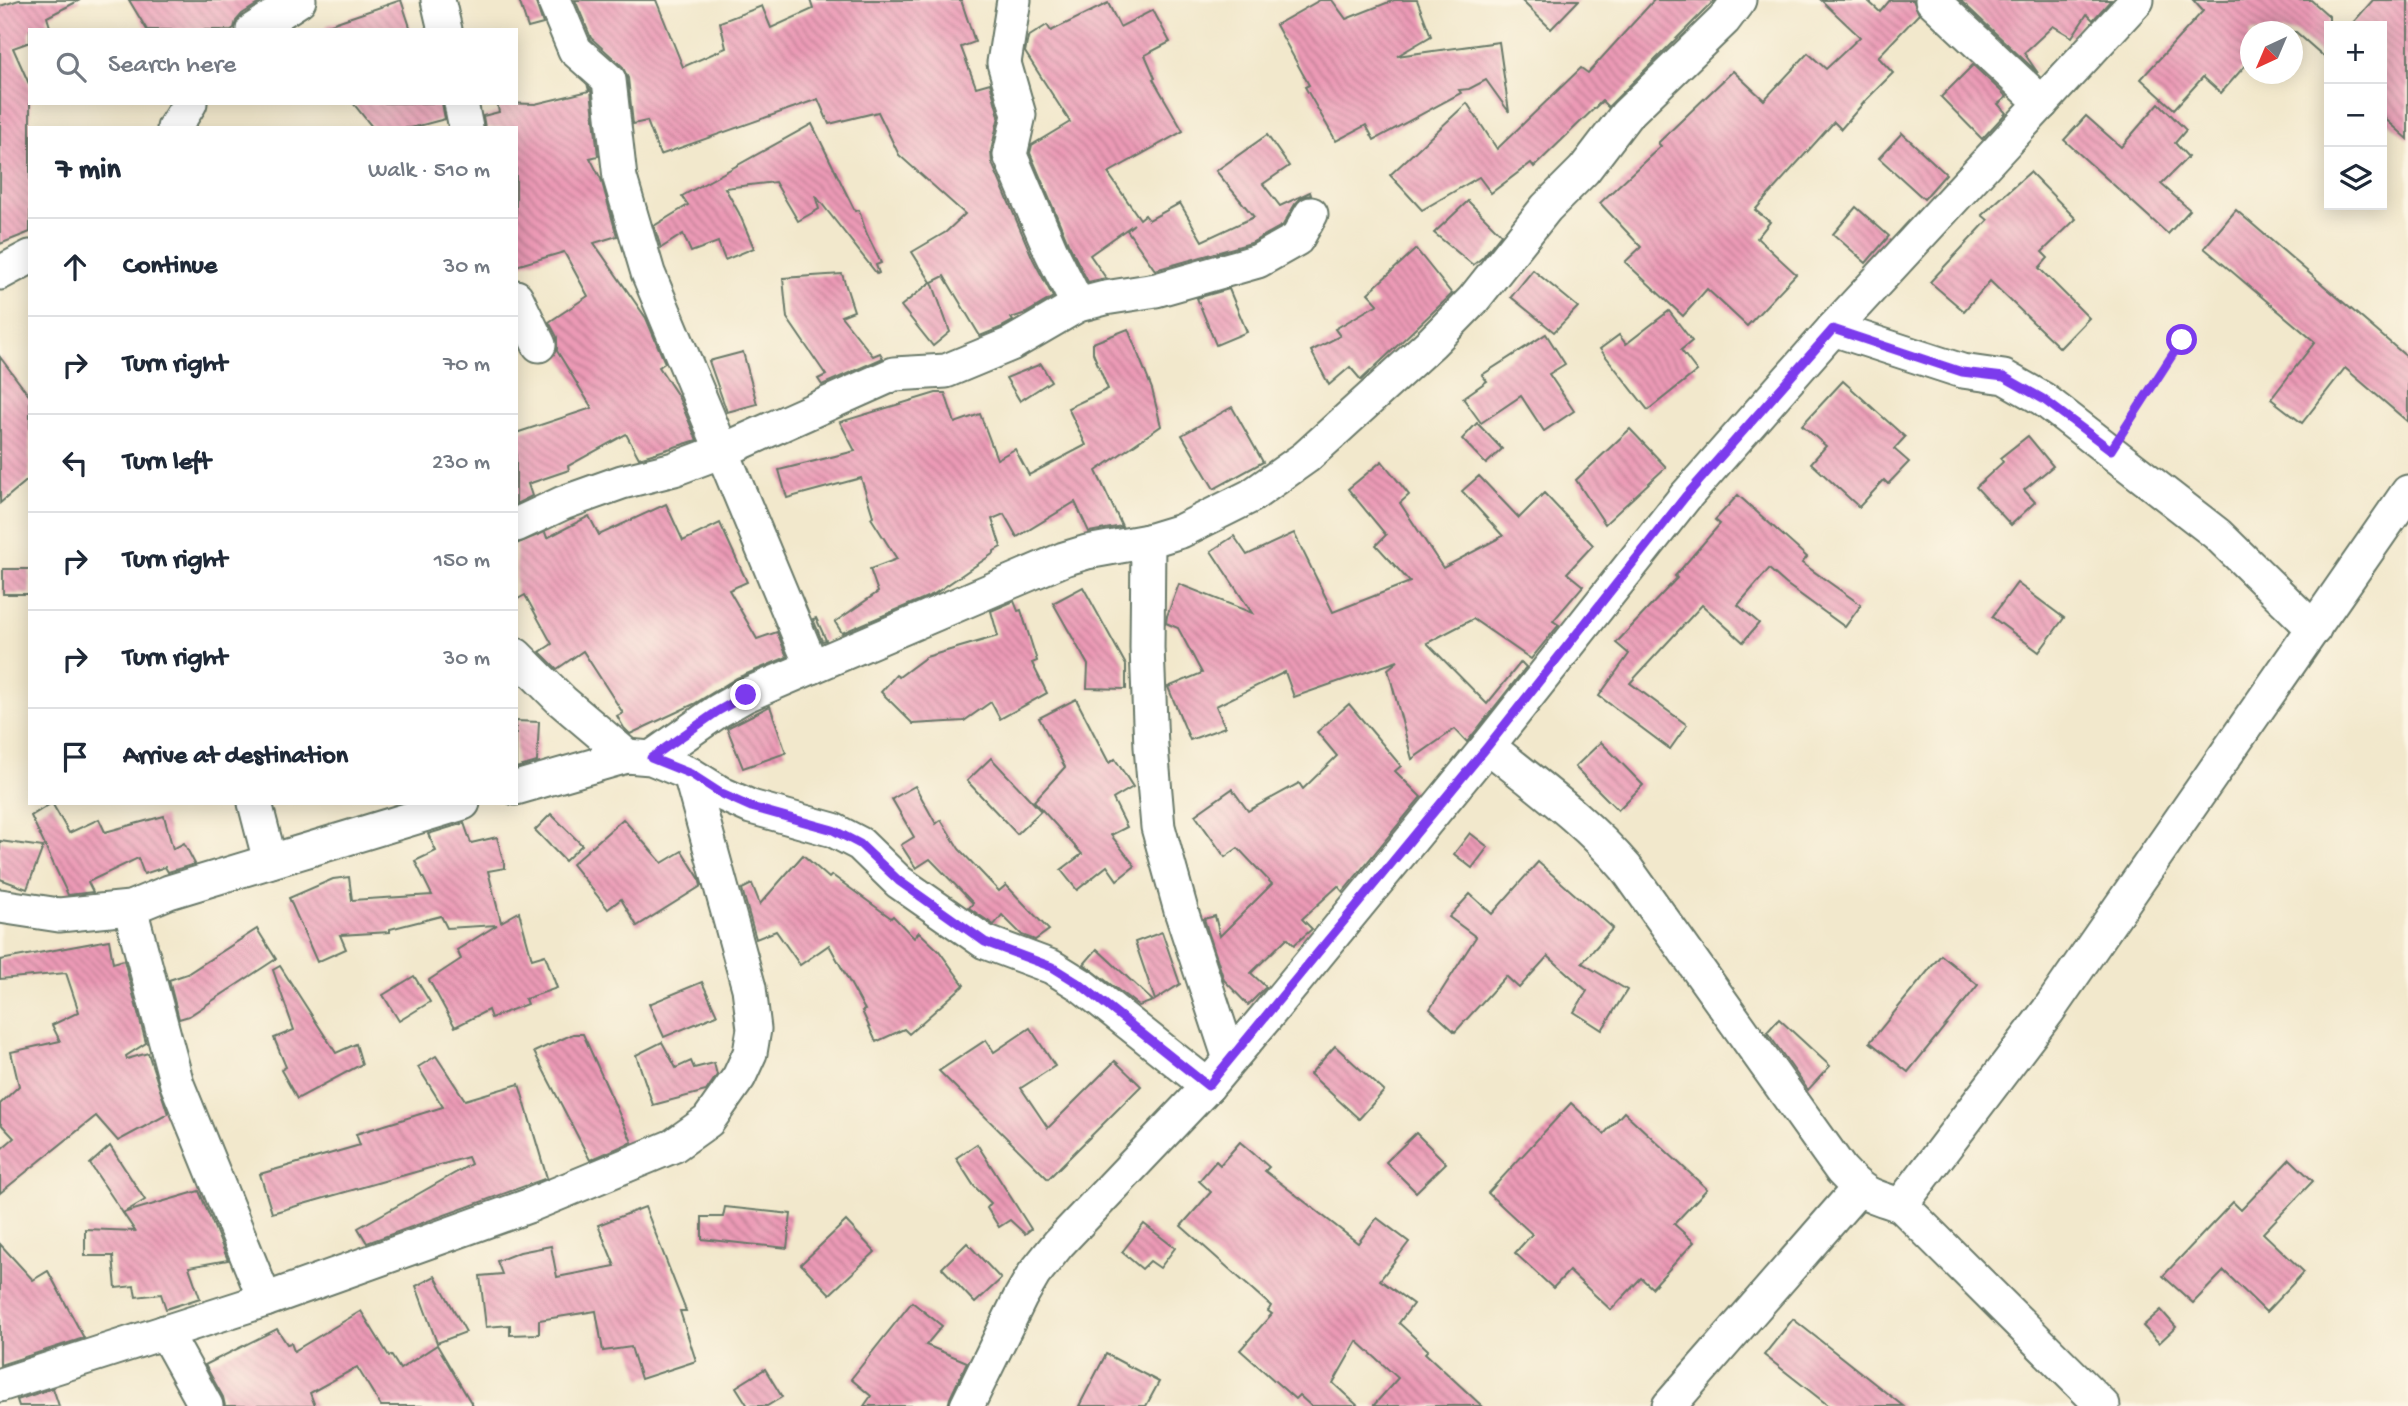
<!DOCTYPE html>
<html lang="en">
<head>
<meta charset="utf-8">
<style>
  body { margin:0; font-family:"Gochi Hand",sans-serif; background:#f6f6f7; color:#1f2937 }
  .controls { position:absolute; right:21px; top:21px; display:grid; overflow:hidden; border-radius:0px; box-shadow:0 4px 18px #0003 }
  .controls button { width:63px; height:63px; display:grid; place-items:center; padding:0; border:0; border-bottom:2px solid #e0e1e3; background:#fff; color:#1f2937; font:35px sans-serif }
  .compass { position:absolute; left:2240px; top:21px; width:63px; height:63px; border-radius:50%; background:#fff; box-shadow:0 4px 18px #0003; rotate:224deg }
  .stop { position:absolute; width:21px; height:21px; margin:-16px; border:5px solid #7c3aed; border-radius:50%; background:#fff }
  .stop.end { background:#7c3aed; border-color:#fff; box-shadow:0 2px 7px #0008 }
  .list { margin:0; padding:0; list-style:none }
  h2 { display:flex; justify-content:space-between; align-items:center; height:91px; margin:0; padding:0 28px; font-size:30px }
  h2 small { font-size:23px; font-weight:400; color:#747a83 }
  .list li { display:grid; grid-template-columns:46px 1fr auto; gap:21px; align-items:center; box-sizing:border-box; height:98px; padding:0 28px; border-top:2px solid #e0e1e3 }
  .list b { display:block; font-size:26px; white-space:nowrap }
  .list em { font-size:23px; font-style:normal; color:#747a83 }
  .icon { flex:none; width:38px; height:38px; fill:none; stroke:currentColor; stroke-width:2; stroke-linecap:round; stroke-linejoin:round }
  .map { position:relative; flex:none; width:2408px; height:1406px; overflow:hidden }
  .search { position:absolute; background:#fff; box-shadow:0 4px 18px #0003; left:28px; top:28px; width:490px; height:77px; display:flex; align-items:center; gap:18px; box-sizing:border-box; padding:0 24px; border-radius:0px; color:#747a83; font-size:26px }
  .panel { position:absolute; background:#fff; box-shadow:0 4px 18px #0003; left:28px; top:126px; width:490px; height:679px; border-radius:0px }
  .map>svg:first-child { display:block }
  .building { fill:url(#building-back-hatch) }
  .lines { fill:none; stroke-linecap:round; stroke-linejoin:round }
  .minor-casing { stroke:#697969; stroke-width:37 }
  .path { stroke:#697969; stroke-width:4.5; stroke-dasharray:2 5; stroke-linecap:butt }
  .minor { stroke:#fff; stroke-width:33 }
  .route { stroke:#7c3aed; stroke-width:9 }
</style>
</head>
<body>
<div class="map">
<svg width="2408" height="1406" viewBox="0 0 2408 1406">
  <defs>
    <pattern id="building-back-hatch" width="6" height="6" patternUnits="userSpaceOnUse" patternTransform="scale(1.75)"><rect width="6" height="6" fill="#ec9ab6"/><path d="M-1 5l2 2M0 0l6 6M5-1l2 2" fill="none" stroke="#bf7f95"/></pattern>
  </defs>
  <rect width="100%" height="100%" fill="#fcf5e5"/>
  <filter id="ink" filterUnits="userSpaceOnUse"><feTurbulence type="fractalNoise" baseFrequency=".0143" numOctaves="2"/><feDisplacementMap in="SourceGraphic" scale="14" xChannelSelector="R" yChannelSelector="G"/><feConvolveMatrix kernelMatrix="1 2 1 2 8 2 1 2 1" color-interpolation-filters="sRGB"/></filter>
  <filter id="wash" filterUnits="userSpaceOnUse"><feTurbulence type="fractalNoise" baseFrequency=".00686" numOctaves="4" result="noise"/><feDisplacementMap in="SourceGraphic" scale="28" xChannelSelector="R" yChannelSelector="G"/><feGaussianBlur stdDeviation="1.57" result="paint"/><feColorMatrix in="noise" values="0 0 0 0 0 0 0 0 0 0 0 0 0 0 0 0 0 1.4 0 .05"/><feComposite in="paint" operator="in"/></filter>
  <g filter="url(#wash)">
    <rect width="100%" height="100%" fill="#f2e8cc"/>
    <g id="blocks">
      <!-- building -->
      <g class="building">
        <polygon points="19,0 80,0 47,17 51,30 30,30 30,42 13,48 30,86 30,232 0,244 0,6"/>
        <polygon points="129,0 264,0 242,14 236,21 234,28 231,30 147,30"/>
        <polygon points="401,0 411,30 326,30 325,26"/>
        <polygon points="519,0 535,0 543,24 528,28"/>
        <polygon points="575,0 656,0 683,67 726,48 720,22 762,6 771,28 813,9 810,0 961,0 975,42 961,47 976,87 990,83 999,116 991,151 992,163 1033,259 1053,297 1026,313 1011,318 1013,321 1002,327 980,336 944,276 932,282 950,332 933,346 901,306 931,282 912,252 946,232 965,214 899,155 878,112 829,124 818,99 660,155 647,121 633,124 628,78 622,66 591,38"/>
        <polygon points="1320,0 1332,0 1346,19 1394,0 1417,0 1431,36 1397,56 1499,42 1509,112 1486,80 1469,89 1459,90 1461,93 1374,140 1366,125 1336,141 1305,87 1309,85 1276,25"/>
        <polygon points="1521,0 1579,0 1551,29"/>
        <polygon points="1654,0 1715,0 1608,107 1602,101 1534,167 1531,163 1491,193 1479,177 1422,210 1390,175 1467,103 1497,149 1581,68 1588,73"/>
        <polygon points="1821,0 1867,0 1880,12 1890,0 1913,0 1919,14 1878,57 1893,73 1866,100 1841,129 1834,122 1755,210 1770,222 1757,238 1796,274 1747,326 1707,289 1683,316 1625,262 1641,247 1600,203 1661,146 1658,143 1733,71 1764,100 1808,53 1826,69 1860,37"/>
        <polygon points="1960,0 2111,0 2093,20 2087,14 2072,37 2053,26 2024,53 2038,73"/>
        <polygon points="2193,0 2311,0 2329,16 2329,61 2296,32 2250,32 2250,60 2221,93 2203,77 2174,109 2141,79 2203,11"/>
        <polygon points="2373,0 2408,0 2408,139 2382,116 2382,26 2350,26"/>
        <polygon points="1108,3 1120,27 1153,10 1170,42 1145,55 1155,78 1153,79 1183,131 1108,173 1140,219 1145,215 1149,220 1180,203 1202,241 1254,217 1216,171 1267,135 1289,166 1263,184 1280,206 1310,192 1311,195 1302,197 1295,204 1283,225 1251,243 1155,270 1127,230 1134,224 1090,255 1106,278 1088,282 1068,243 1030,153 1032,145 1070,122 1025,52 1028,37 1047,25 1051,31"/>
        <polygon points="1973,65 2007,97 1998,104 2006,113 1982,139 1941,97"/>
        <polygon points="588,87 591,90 598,156 590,158 601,179 617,236 594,243 646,318 665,363 659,367 678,396 697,440 639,458 626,434 568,466 569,470 528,484 532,496 516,504 516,433 592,408 557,351 557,337 549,322 588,296 564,252 516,266 516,128 485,128 483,116 499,112 497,103 535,104 589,91"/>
        <polygon points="353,103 442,103 445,119 411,128 373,128"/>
        <polygon points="2159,103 2186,130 2175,143 2188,157 2161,184 2190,210 2168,234 2064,140 2086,116 2121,147"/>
        <polygon points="812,124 855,211 859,210 866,232 881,263 876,265 879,273 877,274 815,195 819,209 798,221 775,182 725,188 739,213 754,248 725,260 718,242 691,252 683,234 661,248 654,226 688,205 682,196"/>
        <polygon points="1902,133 1946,174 1924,199 1879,158"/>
        <polygon points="2030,172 2076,219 2042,252 2048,258 2039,268 2089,318 2060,348 1990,281 1964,311 1930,282 1988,220 1982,215"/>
        <polygon points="1468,201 1501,234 1482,258 1473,265 1434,233"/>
        <polygon points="1856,207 1889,236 1866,263 1833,234"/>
        <polygon points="2236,210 2408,358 2408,422 2345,368 2302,423 2271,399 2315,342 2204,248"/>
        <polygon points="1416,249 1452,294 1361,380 1350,367 1329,385 1311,351 1340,336 1335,329 1378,304 1368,293"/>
        <polygon points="1533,270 1578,307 1554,332 1511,297"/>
        <polygon points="842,274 854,311 841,316 873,356 880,353 883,358 822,385 818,379 826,375 787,318 783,278"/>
        <polygon points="1229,289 1247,332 1216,345 1197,298"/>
        <polygon points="1669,311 1692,341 1681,350 1697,371 1648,410 1600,349 1619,335 1626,344"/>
        <polygon points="1128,329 1152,389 1161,426 1096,471 1122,526 1089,532 1075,502 1017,537 1004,514 992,519 1001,547 994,551 994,553 934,594 842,633 835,622 878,592 870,569 897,559 871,518 873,516 861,478 787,498 779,470 855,451 840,422 936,393 945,393 955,423 980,414 997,459 1015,449 1029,475 1086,445 1068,408 1108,389 1093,353 1093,343"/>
        <polygon points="1546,334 1565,364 1549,374 1574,411 1544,431 1521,396 1481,423 1463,398 1487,381 1482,375"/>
        <polygon points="743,352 757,404 727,412 709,361"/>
        <polygon points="0,357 30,397 30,478 0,503"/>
        <polygon points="1041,364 1051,381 1020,401 1006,378"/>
        <polygon points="1843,381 1905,437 1894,449 1909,462 1888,484 1884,480 1859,507 1811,463 1826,446 1802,425"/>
        <polygon points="1232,407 1263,462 1214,489 1182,435"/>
        <polygon points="1477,423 1502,449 1486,464 1462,439"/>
        <polygon points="1630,429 1666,467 1605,524 1576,480"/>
        <polygon points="2028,436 2053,466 2024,490 2035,502 2011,525 1976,487 2003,462 2000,458"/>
        <polygon points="1382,461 1409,495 1400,503 1443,568 1503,536 1462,491 1479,476 1519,518 1544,493 1593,545 1567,573 1583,586 1553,621 1559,625 1531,659 1473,619 1427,643 1487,704 1521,662 1526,667 1467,742 1455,729 1412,759 1388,669 1398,661 1294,697 1285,672 1216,706 1225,727 1190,740 1168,687 1202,673 1178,628 1166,623 1167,616 1179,584 1252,613 1211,551 1234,536 1247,555 1294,533 1333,612 1410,582 1376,545 1386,535 1348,489"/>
        <polygon points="1738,495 1807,557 1802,563 1861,605 1845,627 1786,584 1769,569 1738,605 1759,623 1743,642 1702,605 1630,683 1687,725 1670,749 1599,696 1629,654 1616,643 1677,578 1675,576 1720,524 1715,520"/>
        <polygon points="666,504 683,541 720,523 747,582 729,590 757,639 777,632 787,657 737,678 694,704 630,734 624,728 617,716 623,713 583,651 557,669 540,652 552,644 525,595 516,600 516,544 545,532 547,538 589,516 599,535"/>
        <rect x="3" y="569" width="27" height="25"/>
        <polygon points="2017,583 2064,618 2039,652 1992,617"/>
        <polygon points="1083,587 1126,665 1126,689 1087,688 1088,665 1053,603"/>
        <polygon points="1014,601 1018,611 1021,610 1037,661 1032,663 1047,693 1000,719 991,702 964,721 913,724 881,692 896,675 899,677 926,657 998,636 991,611"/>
        <polygon points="816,618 826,640 822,641 813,619"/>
        <polygon points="1076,699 1109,763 1115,759 1133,787 1113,799 1127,827 1111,835 1135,866 1117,880 1107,866 1077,890 1061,870 1082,854 1034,801 1065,767 1039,718"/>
        <polygon points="1349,704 1401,766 1395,771 1421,797 1343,892 1338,886 1302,919 1312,929 1294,945 1287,938 1251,973 1266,987 1248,1005 1224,980 1204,919 1215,916 1220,936 1272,884 1238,848 1225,857 1195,815 1232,789 1248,811 1299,783 1303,789 1337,756 1317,732"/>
        <polygon points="770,706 786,753 743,768 727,728"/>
        <polygon points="516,721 539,722 537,762 516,768"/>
        <polygon points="1601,742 1643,785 1618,810 1575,767"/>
        <polygon points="991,758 1041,811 1017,834 967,781"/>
        <polygon points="915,786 936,824 941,820 959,849 999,891 1006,885 1049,930 1035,940 1022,935 1002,915 994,925 969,908 973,903 930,859 916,868 901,845 914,837 892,799"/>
        <polygon points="52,803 69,833 99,819 105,832 164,816 173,849 184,843 195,864 168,872 165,867 144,874 138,858 88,882 93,892 68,895 31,816"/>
        <polygon points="551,814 582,845 565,861 535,830"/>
        <polygon points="623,819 662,863 682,851 699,878 701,886 637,926 621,899 608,909 572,864"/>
        <polygon points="464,823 471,843 497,837 505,868 488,871 501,922 519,912 532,959 545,955 557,988 525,999 527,1004 491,1018 488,1010 455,1027 429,980 461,959 457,950 497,925 447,928 441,916 390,929 390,932 340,935 346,949 317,962 289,898 333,879 349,877 352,900 432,895 415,861 436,851 428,834"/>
        <polygon points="1470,833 1488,847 1472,868 1454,854"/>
        <polygon points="0,841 43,847 27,889 0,879"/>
        <polygon points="803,855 829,878 832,875 891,918 893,916 914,938 919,932 939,951 964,985 909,1034 904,1029 876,1042 862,1011 865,1010 829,945 800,965 776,931 756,939 742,889 752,884 760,904"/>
        <polygon points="1538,862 1613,928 1582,963 1627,990 1602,1030 1574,1012 1587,991 1548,956 1519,988 1506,976 1455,1032 1430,1009 1476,937 1449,917 1470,894 1492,914"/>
        <polygon points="257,929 276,959 189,1016 179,1019 169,980 187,974"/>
        <polygon points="1162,932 1180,984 1155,1000 1135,942"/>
        <polygon points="109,940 113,963 124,960 146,1043 126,1056 127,1059 148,1053 168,1114 118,1141 96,1116 0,1193 0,1150 14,1138 0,1123 0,1104 19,1086 11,1052 60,1041 52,1025 79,1012 66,973 0,979 0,960"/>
        <polygon points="1097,949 1153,1001 1139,1006 1084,964"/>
        <polygon points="1941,955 1978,985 1908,1072 1870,1042"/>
        <polygon points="280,966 336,1053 356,1044 362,1064 297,1099 281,1070 286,1067 274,1038 294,1030 273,970"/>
        <polygon points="414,976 430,1002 399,1021 383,995"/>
        <polygon points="702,982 717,1015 664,1037 649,1004"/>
        <polygon points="1779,1019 1830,1066 1808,1090 1767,1032"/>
        <polygon points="1030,1028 1055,1066 1021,1088 1048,1128 1115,1061 1141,1086 1048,1179 939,1071 986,1040 994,1052"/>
        <polygon points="573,1034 583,1034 632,1142 590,1160 534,1052"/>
        <polygon points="662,1042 676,1068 691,1061 694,1068 714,1063 717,1075 706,1091 653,1105 636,1055"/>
        <polygon points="1335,1046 1384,1091 1359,1119 1310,1074"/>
        <polygon points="436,1056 465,1100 519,1084 547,1178 367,1243 358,1228 471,1164 468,1157 272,1213 260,1174 360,1145 356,1134 443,1107 418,1067"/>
        <polygon points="1571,1103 1604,1134 1624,1112 1707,1189 1674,1224 1694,1242 1652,1288 1641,1278 1611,1310 1569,1271 1553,1288 1515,1253 1532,1234 1488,1193"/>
        <polygon points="1416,1133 1446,1163 1416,1192 1386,1162"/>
        <polygon points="1240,1142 1269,1167 1265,1171 1358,1243 1377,1218 1409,1242 1380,1280 1413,1304 1399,1323 1428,1350 1425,1353 1482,1406 1373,1406 1398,1378 1357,1341 1333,1383 1358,1406 1311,1406 1299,1395 1295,1399 1240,1350 1272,1314 1268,1311 1271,1306 1181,1226 1211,1192 1199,1181 1216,1161 1220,1165"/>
        <polygon points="977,1144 1031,1229 1025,1234 1010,1220 999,1227 987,1208 991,1203 974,1186 956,1158"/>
        <polygon points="110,1146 145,1200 123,1213 90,1164"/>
        <polygon points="2290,1159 2313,1181 2263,1233 2304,1272 2266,1312 2224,1271 2193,1303 2163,1276 2233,1202 2241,1210"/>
        <polygon points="199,1191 228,1260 189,1267 200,1298 166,1309 161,1294 136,1297 134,1286 116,1288 113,1256 85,1256 85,1229 135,1231 123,1213"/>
        <polygon points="645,1207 686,1311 680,1311 696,1361 641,1379 631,1347 603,1351 596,1311 539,1320 539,1334 510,1335 510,1325 486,1327 480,1276 502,1274 497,1261 520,1252 551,1246 557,1277 615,1266 598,1225"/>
        <polygon points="725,1207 791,1214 787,1248 702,1239 702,1217 723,1217"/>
        <polygon points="846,1221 875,1252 830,1294 801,1264"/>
        <polygon points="1144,1224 1175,1248 1160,1268 1150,1261 1142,1269 1122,1252"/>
        <polygon points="967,1243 1001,1279 975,1303 942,1268"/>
        <polygon points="0,1244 33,1280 48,1271 84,1338 0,1365"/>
        <polygon points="435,1276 466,1332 437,1343 416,1286"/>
        <polygon points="912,1302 942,1326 926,1345 967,1362 950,1398 948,1406 864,1406 871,1396 851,1379"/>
        <polygon points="2161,1310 2176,1327 2159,1343 2143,1326"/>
        <polygon points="361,1311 389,1356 391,1355 400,1369 437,1345 473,1406 381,1406 357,1367 310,1393 315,1406 225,1406 223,1397 205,1365 277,1329 287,1344 291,1343 294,1351"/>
        <polygon points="1793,1319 1903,1406 1829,1406 1764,1355"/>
        <polygon points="1106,1354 1159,1382 1146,1406 1079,1406"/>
        <polygon points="765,1369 782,1397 767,1406 748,1406 736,1387"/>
        <polygon points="53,1388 59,1406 19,1406 17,1400"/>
      </g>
    </g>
  </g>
  <g filter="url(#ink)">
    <use href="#blocks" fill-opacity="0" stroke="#697969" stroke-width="2"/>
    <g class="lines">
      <defs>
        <g id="minor">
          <polyline points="438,0 445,30"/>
          <polyline points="554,0 575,50 609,80 620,178 648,273 812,667"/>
          <polyline points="1014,0 1004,63 1019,115 1010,155 1051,251 1078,305"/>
          <polyline points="1932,0 2042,103"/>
          <polyline points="253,30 299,0"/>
          <polyline points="461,103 466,128"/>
          <polyline points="174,128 190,103"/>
          <polyline points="0,273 30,257"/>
          <polyline points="516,297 539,345"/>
          <polyline points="1833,329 1962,371 2004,377 2043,399 2217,534 2314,629"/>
          <polyline points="516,525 563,503 622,482 674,469 722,451 894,374 946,371 1011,344 1078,305 1105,298 1156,290 1258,261 1297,239 1311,214"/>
          <polyline points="1148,541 1147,648 1151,747 1158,827 1182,914 1230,1059"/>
          <polyline points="516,655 562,701 627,756"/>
          <path d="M1488,746C1536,785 1586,821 1626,868L1841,1170C1863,1194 1871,1196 1901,1205"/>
          <polyline points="651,758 718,711 746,695 1064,559 1087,552 1148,541 1181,531 1251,496 1306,457 1432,342 1473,300 1546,208 1584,170 1626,115 1724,20 1739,0"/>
          <polyline points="516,788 627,756 651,758 690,774 722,794 751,807 833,830 860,844 899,882 985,942 1052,967 1081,985 1208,1086"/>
          <polyline points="255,803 270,861"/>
          <polyline points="0,906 59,915 130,908 169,892 463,803"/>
          <polyline points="130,908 177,1084 265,1300"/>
          <polyline points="165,1332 206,1406"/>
          <polyline points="0,1385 265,1300 528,1206 673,1146 708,1121 739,1077 750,1053 754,1029 749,988 690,774"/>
          <polyline points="967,1406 1020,1298 1034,1274 1059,1243 1208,1086 1266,1017 1488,746 1685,497 1833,329 2137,0"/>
          <polyline points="1669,1406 1858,1189"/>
          <polyline points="2103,1406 1901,1205 2048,1011 2408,492"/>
        </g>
      </defs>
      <!-- minor casing -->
      <use href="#minor" class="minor-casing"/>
      <!-- path -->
      <polyline class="path" points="2127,426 2182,340"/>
      <!-- minor -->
      <use href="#minor" class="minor"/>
    </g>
  </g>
  <g class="lines" filter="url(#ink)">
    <!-- route -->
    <polyline class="route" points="746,695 718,711 651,758 691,774 722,794 751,807 833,830 860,844 899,881 985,942 1052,967 1081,985 1208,1086 1488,746 1685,497 1833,329 1962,372 2004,377 2043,399 2111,450 2182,340"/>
  </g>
</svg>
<div class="controls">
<button>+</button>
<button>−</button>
<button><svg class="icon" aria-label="layers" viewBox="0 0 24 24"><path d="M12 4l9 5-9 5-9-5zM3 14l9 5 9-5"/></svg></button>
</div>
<svg class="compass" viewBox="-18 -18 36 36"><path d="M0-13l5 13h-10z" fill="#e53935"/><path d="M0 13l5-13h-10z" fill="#747a83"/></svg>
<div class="stop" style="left:2182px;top:340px"></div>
<div class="stop end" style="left:746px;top:695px"></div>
<div class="search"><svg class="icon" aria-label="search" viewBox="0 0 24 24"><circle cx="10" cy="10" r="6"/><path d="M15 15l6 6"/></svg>Search here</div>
<section class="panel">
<h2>7 min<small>Walk · 510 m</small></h2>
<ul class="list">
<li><svg class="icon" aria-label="ahead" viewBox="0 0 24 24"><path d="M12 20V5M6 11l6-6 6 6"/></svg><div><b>Continue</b></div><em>30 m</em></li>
<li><svg class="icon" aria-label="right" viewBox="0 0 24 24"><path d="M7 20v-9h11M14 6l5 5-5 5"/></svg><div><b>Turn right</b></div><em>70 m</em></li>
<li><svg class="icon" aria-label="left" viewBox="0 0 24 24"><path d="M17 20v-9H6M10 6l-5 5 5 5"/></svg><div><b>Turn left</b></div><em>230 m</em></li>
<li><svg class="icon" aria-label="right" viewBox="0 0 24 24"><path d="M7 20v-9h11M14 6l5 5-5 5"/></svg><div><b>Turn right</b></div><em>150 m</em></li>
<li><svg class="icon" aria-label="right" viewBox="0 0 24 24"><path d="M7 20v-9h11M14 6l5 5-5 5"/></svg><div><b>Turn right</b></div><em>30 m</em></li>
<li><svg class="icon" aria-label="arrive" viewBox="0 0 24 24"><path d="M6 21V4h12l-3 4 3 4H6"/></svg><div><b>Arrive at destination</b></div></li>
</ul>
</section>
</div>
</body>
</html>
